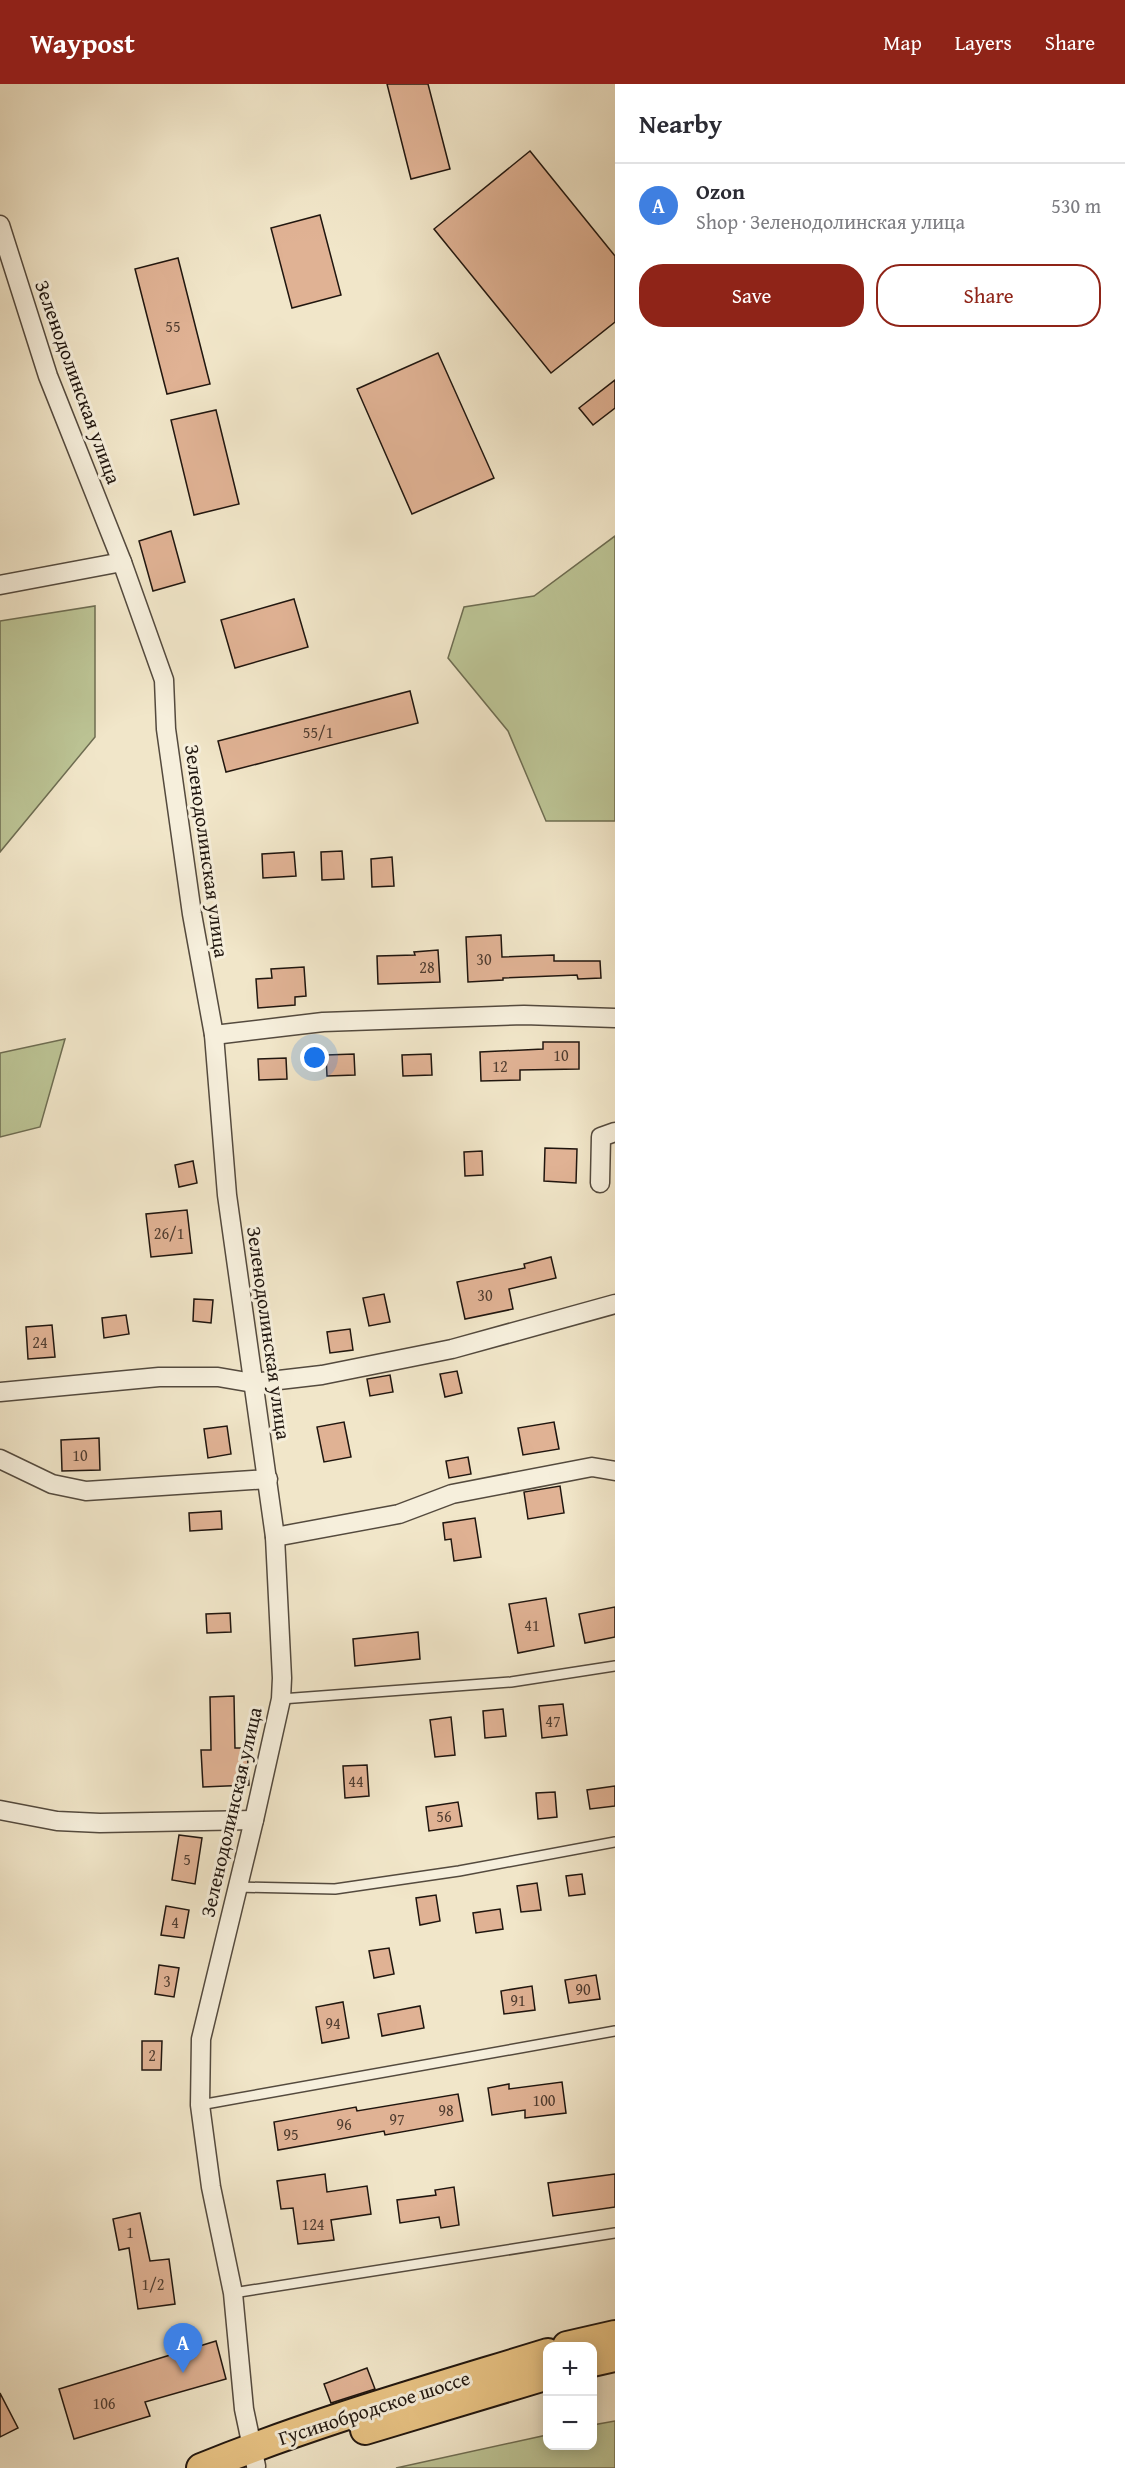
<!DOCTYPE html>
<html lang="en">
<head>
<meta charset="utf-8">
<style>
  body { margin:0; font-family:"Gentium Book Plus",serif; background:#f2f2f3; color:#2b2b33 }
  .controls { position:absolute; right:18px; bottom:18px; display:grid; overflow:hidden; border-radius:12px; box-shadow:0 3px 15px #0003 }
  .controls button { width:54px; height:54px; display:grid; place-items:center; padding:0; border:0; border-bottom:2px solid #e1e1e2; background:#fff; color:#2b2b33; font:30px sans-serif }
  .you { position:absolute; left:315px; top:974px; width:21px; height:21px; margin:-15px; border:4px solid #fff; border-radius:50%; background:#1a73e8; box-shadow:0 0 0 9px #1a73e833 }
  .badge { display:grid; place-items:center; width:39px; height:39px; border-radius:50%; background:#8f2418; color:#fff; font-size:20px; font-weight:700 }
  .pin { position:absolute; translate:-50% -50px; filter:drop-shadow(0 2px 3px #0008) }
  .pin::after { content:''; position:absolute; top:32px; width:21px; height:18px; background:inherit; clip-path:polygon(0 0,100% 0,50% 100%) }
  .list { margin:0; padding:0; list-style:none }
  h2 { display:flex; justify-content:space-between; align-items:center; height:78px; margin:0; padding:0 24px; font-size:26px }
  h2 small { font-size:20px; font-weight:400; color:#7c7c81 }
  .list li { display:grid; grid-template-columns:39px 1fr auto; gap:18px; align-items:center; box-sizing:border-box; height:84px; padding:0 24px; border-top:2px solid #e1e1e2 }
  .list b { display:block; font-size:22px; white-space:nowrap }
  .list p { margin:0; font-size:20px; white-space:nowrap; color:#7c7c81 }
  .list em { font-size:20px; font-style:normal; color:#7c7c81 }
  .actions { display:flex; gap:12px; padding:18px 24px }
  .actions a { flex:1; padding:14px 0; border:2px solid #8f2418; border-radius:24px; text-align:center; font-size:21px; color:#8f2418 }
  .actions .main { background:#8f2418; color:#fff }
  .map { position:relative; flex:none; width:615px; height:2384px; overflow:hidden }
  header { display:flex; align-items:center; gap:36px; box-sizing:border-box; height:84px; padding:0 30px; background:#8f2418; color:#fff }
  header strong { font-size:28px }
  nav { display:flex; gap:33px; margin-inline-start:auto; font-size:21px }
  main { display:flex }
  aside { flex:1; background:#fff }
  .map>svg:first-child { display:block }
  .green { fill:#bcc495; stroke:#6e6d52; stroke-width:1.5 }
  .building { fill:#e0b294; stroke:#20160f; stroke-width:1.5 }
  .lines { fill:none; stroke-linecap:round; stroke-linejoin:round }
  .lane-casing { stroke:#544a3e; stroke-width:12 }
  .street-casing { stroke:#544a3e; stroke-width:21 }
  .primary-casing { stroke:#20160f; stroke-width:32 }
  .lane { stroke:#f6efdc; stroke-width:9 }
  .street { stroke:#f6efdc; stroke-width:18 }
  .primary { stroke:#e8c384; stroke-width:28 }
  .labels { text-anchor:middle; stroke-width:6; stroke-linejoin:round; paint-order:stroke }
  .number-label { font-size:16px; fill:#503d30 }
  .street-label { font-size:20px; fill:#20160f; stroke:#f6efdc }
</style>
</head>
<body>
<header>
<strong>Waypost</strong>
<nav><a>Map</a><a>Layers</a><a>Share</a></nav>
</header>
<main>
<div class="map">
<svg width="615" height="2384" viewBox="0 0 615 2384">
  <rect width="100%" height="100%" fill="#f1e6c9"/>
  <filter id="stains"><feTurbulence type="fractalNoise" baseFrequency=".00333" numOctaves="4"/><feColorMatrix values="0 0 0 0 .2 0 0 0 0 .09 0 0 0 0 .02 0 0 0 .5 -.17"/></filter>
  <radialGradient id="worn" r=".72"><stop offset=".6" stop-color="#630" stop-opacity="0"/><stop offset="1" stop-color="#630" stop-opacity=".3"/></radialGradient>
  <!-- green -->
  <g class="green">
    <polygon points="615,452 615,737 546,737 508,647 448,574 464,523 534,512"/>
    <polygon points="95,522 95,653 0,768 0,537"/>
    <polygon points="65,955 40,1043 0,1053 0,969"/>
    <polygon points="615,2337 615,2384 396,2384 547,2351 548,2362 592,2362 593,2341"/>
  </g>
  <!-- building -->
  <g class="building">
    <polygon points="387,0 428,0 450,85 411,95"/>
    <polygon points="530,67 615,172 615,238 551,289 434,145"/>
    <polygon points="320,131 341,211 292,224 271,144"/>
    <polygon points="178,174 210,300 167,310 135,185"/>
    <polygon points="438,269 494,394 412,430 357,305"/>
    <polygon points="615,296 615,324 593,341 579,324"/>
    <polygon points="216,326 239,420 194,431 171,336"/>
    <polygon points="171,447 185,498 153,507 139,457"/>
    <polygon points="294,515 308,563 235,584 221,536"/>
    <polygon points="410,607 418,639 226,688 218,657"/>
    <polygon points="342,767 344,795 322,796 321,768"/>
    <polygon points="294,768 296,792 263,794 262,770"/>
    <polygon points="392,773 394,802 372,803 371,775"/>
    <polygon points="501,851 502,873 554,871 554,877 600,877 601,894 578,895 577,891 503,894 503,896 468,898 466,853"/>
    <polygon points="438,866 440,898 378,900 377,872 415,871 414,868"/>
    <polygon points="304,883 306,912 295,913 295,921 258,924 256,895 272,894 271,885"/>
    <polygon points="543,958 579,958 579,985 520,986 520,996 481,997 480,968 543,965"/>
    <polygon points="354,970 355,991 327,992 326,971"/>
    <polygon points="431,970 432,991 403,992 402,971"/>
    <polygon points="286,974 287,995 259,996 258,975"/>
    <polygon points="545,1064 577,1065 576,1099 544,1097"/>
    <polygon points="482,1067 483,1091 465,1092 464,1068"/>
    <polygon points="193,1077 197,1099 179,1103 175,1081"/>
    <polygon points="187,1126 192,1169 151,1173 146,1130"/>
    <polygon points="551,1173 556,1194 509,1205 513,1225 465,1235 457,1198 525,1184 524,1180"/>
    <polygon points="384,1210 390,1238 369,1242 363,1214"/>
    <polygon points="194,1215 213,1216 211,1239 193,1237"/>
    <polygon points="126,1231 129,1250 104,1254 102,1234"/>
    <polygon points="52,1241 55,1273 28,1275 26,1243"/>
    <polygon points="350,1245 353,1266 330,1269 327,1248"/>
    <polygon points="457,1287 462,1309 445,1313 440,1290"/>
    <polygon points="390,1291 393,1308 370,1312 367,1295"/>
    <polygon points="344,1338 351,1373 324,1378 317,1343"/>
    <polygon points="554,1338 559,1365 523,1371 518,1344"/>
    <polygon points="227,1342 231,1370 208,1374 204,1345"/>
    <polygon points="99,1354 100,1386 62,1387 61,1356"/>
    <polygon points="468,1373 471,1390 449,1394 446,1377"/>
    <polygon points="560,1402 564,1429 528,1435 524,1408"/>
    <polygon points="221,1427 222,1445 190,1447 189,1429"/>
    <polygon points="475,1434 481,1473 454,1477 451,1455 445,1456 443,1439"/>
    <polygon points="546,1514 554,1562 518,1569 509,1520"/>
    <polygon points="615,1523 615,1553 585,1559 579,1530"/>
    <polygon points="230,1529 231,1548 207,1549 206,1530"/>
    <polygon points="418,1548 420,1575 355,1582 353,1555"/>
    <polygon points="234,1612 235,1664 247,1664 249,1701 203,1703 201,1666 211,1666 210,1613"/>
    <polygon points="563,1620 567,1651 542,1654 539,1622"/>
    <polygon points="503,1625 506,1652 485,1654 483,1627"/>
    <polygon points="451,1633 455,1671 435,1673 430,1636"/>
    <polygon points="367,1681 369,1712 345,1714 343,1682"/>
    <polygon points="615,1702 615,1722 590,1725 587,1706"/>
    <polygon points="555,1708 557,1733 538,1735 536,1709"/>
    <polygon points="458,1718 462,1742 429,1747 426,1723"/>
    <polygon points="179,1751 202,1754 195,1800 172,1796"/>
    <polygon points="582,1790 585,1810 569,1812 566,1792"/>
    <polygon points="537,1799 541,1826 521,1828 517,1802"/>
    <polygon points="436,1811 440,1837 420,1841 416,1814"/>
    <polygon points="166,1822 189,1826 184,1854 161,1851"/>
    <polygon points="500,1825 503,1845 476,1849 473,1829"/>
    <polygon points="389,1864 394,1890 374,1894 369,1867"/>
    <polygon points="159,1881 179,1884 174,1913 155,1910"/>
    <polygon points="596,1891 600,1915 569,1919 565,1896"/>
    <polygon points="532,1902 535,1926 504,1930 501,1907"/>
    <polygon points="343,1918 349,1954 322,1959 316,1923"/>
    <polygon points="420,1922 424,1944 382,1952 378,1930"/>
    <polygon points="142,1957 162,1957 161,1986 142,1986"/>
    <polygon points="562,1998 566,2029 525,2034 525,2026 492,2031 488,2004 509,2000 509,2005"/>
    <polygon points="458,2010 463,2037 385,2051 384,2047 278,2066 274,2038 356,2023 357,2027"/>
    <polygon points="325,2090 327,2108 367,2102 371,2130 331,2136 334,2156 298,2160 293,2124 281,2125 277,2097"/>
    <polygon points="615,2090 615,2123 553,2132 548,2099"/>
    <polygon points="454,2103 459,2141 441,2144 439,2133 400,2139 397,2116 436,2111 435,2106"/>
    <polygon points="140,2129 150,2177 169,2175 175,2220 138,2225 129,2164 119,2166 113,2135"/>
    <polygon points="216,2257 226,2295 145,2318 150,2332 74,2355 59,2305"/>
    <polygon points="367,2284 375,2305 331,2319 324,2300"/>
    <polygon points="0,2309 18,2344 0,2353"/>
  </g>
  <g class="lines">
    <defs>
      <g id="lane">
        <polyline points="281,1615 511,1598 615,1582"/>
        <polyline points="237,1803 335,1805 459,1787 615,1758"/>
        <polyline points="200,2021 615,1947"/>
        <polyline points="233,2209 615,2149"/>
      </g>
      <g id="street">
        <polyline points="0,141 48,292 122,478 164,596 166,645 192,830 214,951 227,1111 275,1453 282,1594 281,1615 254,1736 201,1955 200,2021 211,2103 233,2209 244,2325 256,2382"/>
        <polyline points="0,501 122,478"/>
        <polyline points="214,951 323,938 524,931 615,934"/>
        <polyline points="600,1099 601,1053 615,1048"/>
        <polyline points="0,1308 159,1293 218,1293 253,1299 322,1291 452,1265 615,1220"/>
        <polyline points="0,1375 52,1400 86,1407 268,1395"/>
        <polyline points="275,1453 399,1430 452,1410 592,1383 615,1387"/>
        <polyline points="0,1726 57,1737 100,1739 254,1736"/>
      </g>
      <g id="primary">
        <polyline points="567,2262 615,2251"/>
        <polyline points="592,2278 615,2273"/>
        <polyline points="365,2346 548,2291"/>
        <path d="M201,2384C314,2338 431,2305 548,2269"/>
      </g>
    </defs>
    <!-- lane casing -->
    <use href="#lane" class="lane-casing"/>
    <!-- street casing -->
    <use href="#street" class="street-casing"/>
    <!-- primary casing -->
    <use href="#primary" class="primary-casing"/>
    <!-- lane -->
    <use href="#lane" class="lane"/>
    <!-- street -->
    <use href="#street" class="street"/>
    <!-- primary -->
    <use href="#primary" class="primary"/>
  </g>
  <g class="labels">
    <!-- number labels -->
    <g class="number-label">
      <text x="173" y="248">55</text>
      <text x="318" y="654">55/1</text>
      <text x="484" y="881">30</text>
      <text x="427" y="889">28</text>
      <text x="561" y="977">10</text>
      <text x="500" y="988">12</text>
      <text x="169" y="1155">26/1</text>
      <text x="485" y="1217">30</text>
      <text x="40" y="1264">24</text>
      <text x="80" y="1377">10</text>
      <text x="532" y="1547">41</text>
      <text x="553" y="1643">47</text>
      <text x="356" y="1703">44</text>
      <text x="444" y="1738">56</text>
      <text x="187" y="1781">5</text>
      <text x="175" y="1844">4</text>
      <text x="167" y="1903">3</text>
      <text x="583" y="1911">90</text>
      <text x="518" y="1922">91</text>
      <text x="333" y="1945">94</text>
      <text x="152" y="1977">2</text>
      <text x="544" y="2022">100</text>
      <text x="446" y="2032">98</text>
      <text x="397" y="2041">97</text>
      <text x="344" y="2046">96</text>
      <text x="291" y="2056">95</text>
      <text x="313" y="2146">124</text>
      <text x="130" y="2154">1</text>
      <text x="153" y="2206">1/2</text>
      <text x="104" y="2325">106</text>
    </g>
    <!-- street labels -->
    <g class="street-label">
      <text transform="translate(78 298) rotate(70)" y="7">Зеленодолинская улица</text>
      <text transform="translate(207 767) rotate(82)" y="7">Зеленодолинская улица</text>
      <text transform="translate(269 1249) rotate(82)" y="7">Зеленодолинская улица</text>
      <text transform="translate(231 1728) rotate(-77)" y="7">Зеленодолинская улица</text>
      <text transform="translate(374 2324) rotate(-18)" y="7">Гусинобродское шоссе</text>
    </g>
  </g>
  <rect width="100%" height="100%" filter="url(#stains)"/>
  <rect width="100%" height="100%" fill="url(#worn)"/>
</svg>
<div class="controls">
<button>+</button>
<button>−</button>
</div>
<div class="you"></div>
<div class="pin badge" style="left:183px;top:2289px;background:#3f7fe0">A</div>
</div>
<aside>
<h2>Nearby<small></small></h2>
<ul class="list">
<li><span class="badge" style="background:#3f7fe0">A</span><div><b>Ozon</b><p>Shop · Зеленодолинская улица</p></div><em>530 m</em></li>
</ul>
<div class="actions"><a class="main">Save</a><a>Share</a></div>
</aside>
</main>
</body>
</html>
